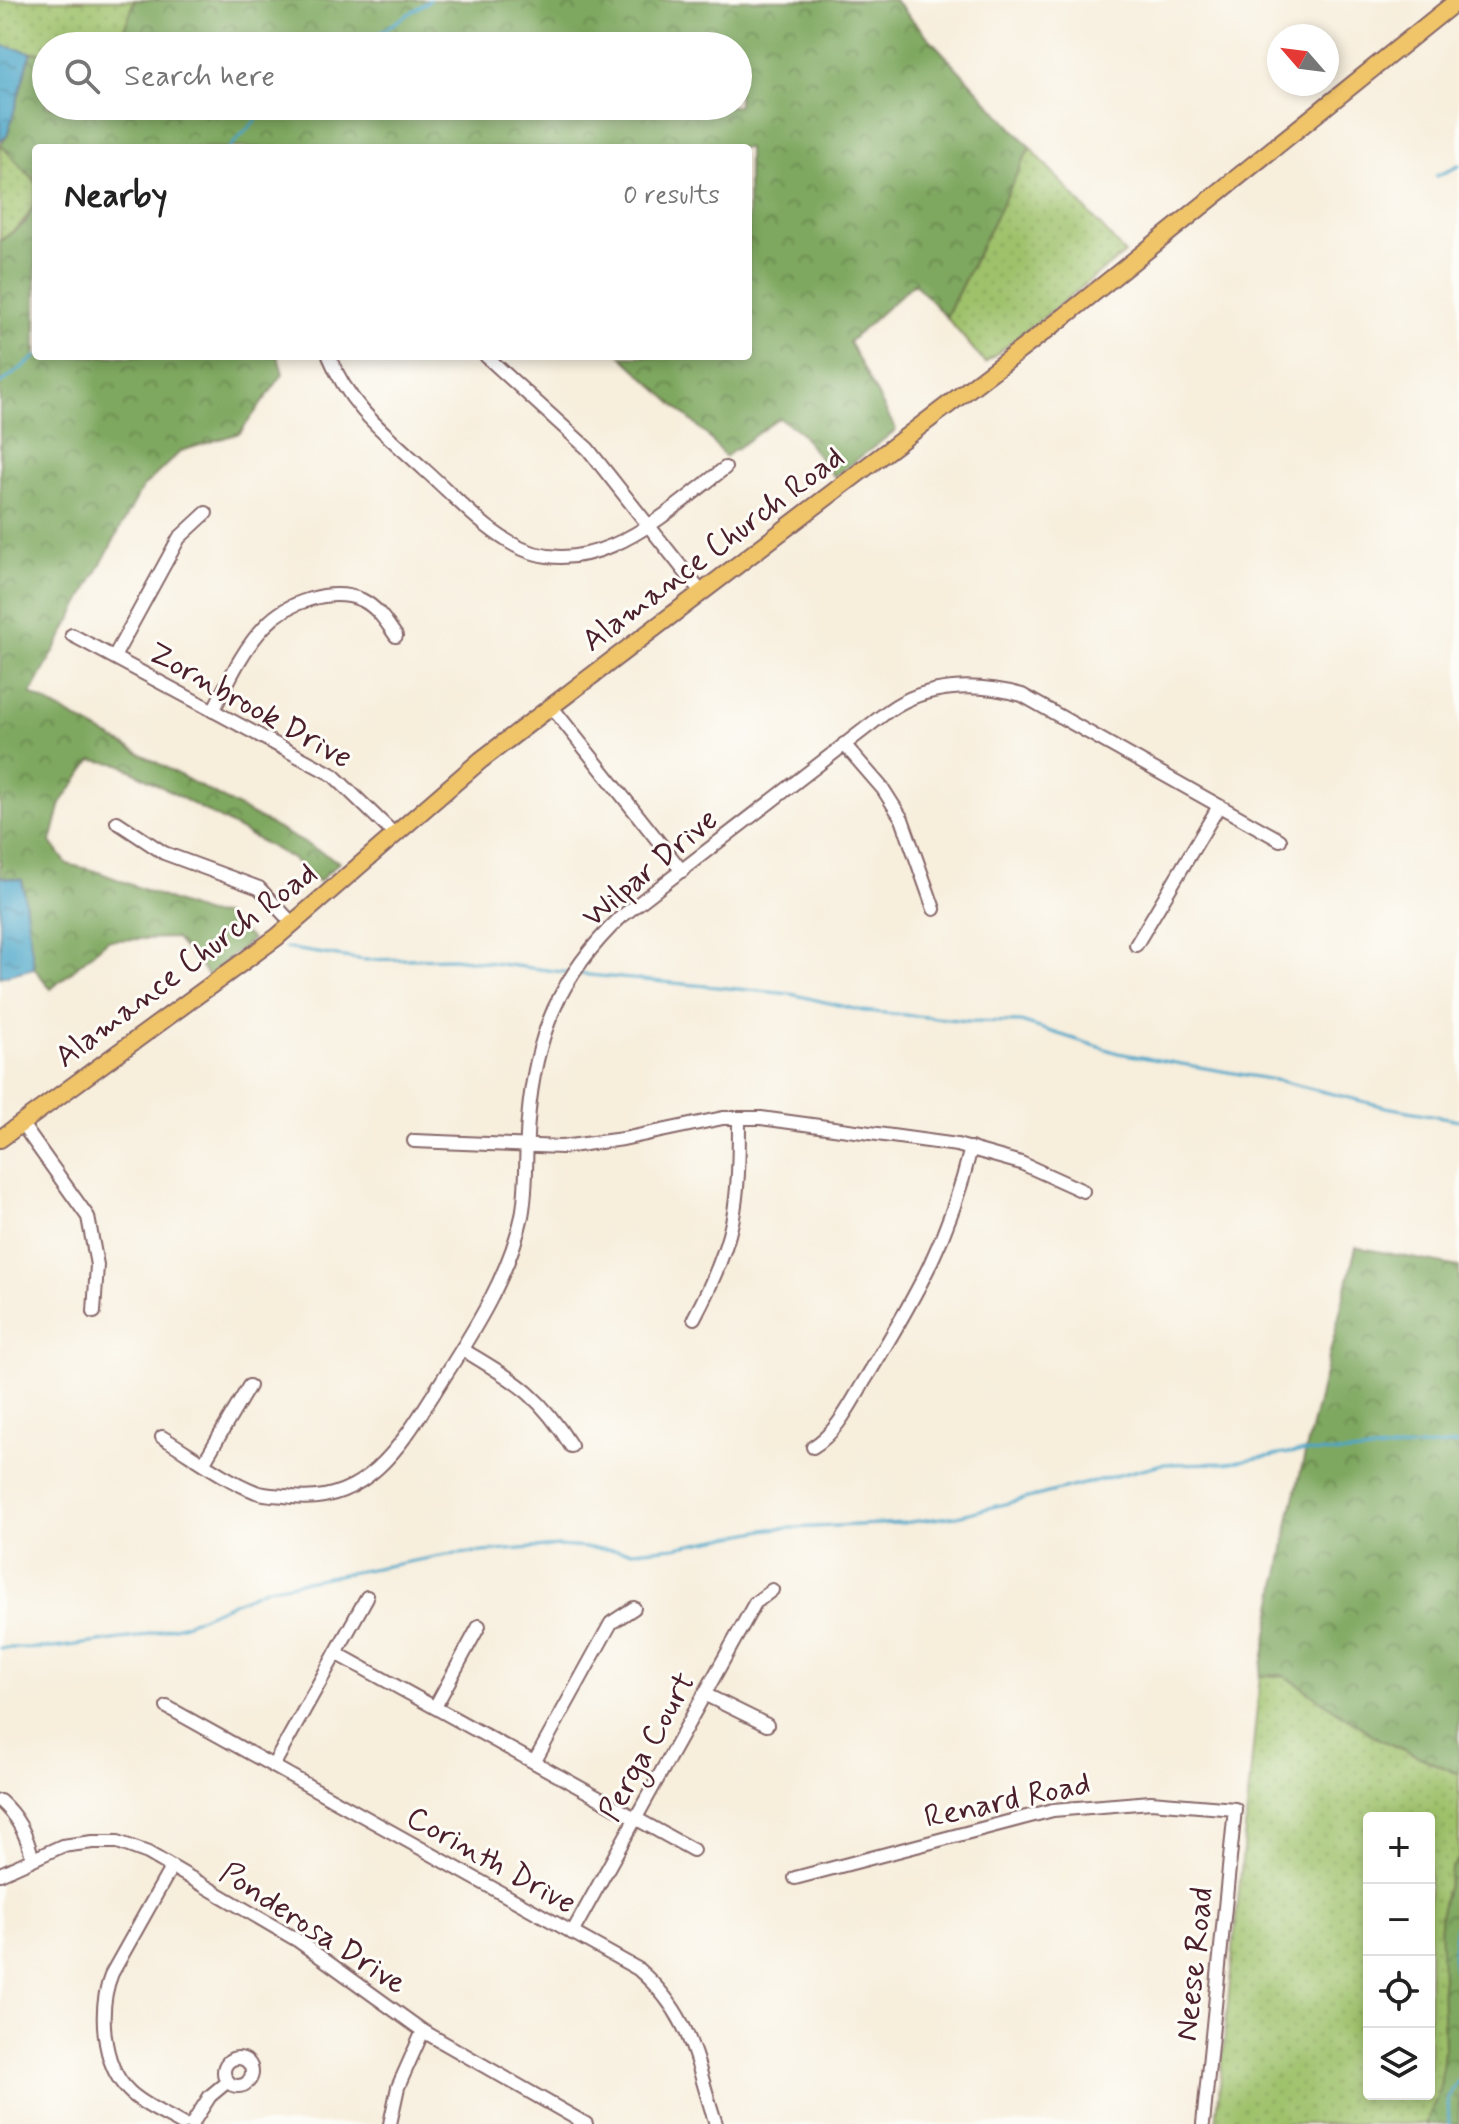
<!DOCTYPE html>
<html lang="en">
<head>
<meta charset="utf-8">
<style>
  body { margin:0; font-family:Mynerve,sans-serif; background:#f6f6f6; color:#222 }
  .controls { position:absolute; right:24px; bottom:24px; display:grid; overflow:hidden; border-radius:8px; box-shadow:0 4px 12px #0003 }
  .controls button { width:72px; height:72px; display:grid; place-items:center; padding:0; border:0; border-bottom:2px solid #e0e0e0; background:#fff; color:#222; font:40px sans-serif }
  .compass { position:absolute; left:1267px; top:24px; width:72px; height:72px; border-radius:50%; background:#fff; box-shadow:0 4px 12px #0003; rotate:298deg }
  .list { margin:0; padding:0; list-style:none }
  h2 { display:flex; justify-content:space-between; align-items:center; height:104px; margin:0; padding:0 32px; font-size:34px }
  h2 small { font-size:26px; font-weight:400; color:#767676 }
  .icon { flex:none; width:44px; height:44px; fill:none; stroke:currentColor; stroke-width:2; stroke-linecap:round; stroke-linejoin:round }
  .map { position:relative; flex:none; width:1459px; height:2124px; overflow:hidden }
  .search { position:absolute; background:#fff; box-shadow:0 4px 12px #0003; left:32px; top:32px; width:720px; height:88px; display:flex; align-items:center; gap:20px; box-sizing:border-box; padding:0 28px; border-radius:44px; color:#767676; font-size:30px }
  .panel { position:absolute; background:#fff; box-shadow:0 4px 12px #0003; left:32px; top:144px; width:720px; height:216px; border-radius:8px }
  .map>svg:first-child { display:block }
  .grass { fill:url(#grass-dots); stroke:#74704b; stroke-width:2; fill-rule:evenodd }
  .forest { fill:url(#forest-crowns); stroke:#646345; stroke-width:2 }
  .water { fill:url(#water-ripples); stroke:#4a627a; stroke-width:2 }
  .lines { fill:none; stroke-linecap:round; stroke-linejoin:round }
  .stream { stroke:#4aa5c8; stroke-width:3 }
  .minor-casing { stroke:#876769; stroke-width:16 }
  .major-casing { stroke:#876769; stroke-width:20 }
  .minor { stroke:#fff; stroke-width:12 }
  .major { stroke:#f0c469; stroke-width:16 }
  .labels { text-anchor:middle; stroke-width:6; stroke-linejoin:round; paint-order:stroke }
  .street-label { font-size:32px; fill:#4a1f2b; stroke:#fdfcf7 }
</style>
</head>
<body>
<div class="map">
<svg width="1459" height="2124" viewBox="0 0 1459 2124">
  <defs>
    <pattern id="grass-dots" width="8" height="8" patternUnits="userSpaceOnUse" patternTransform="scale(2)"><rect width="8" height="8" fill="#9ec16b"/><path d="M2 2h.1M6 6h.1" fill="none" stroke="#8aa55d" stroke-width="1.8" stroke-linecap="round"/></pattern>
    <pattern id="forest-crowns" width="20" height="18" patternUnits="userSpaceOnUse" patternTransform="scale(2)"><rect width="20" height="18" fill="#7ea75f"/><path d="M2 6a3 3 0 1 1 6 0M12 15a3 3 0 1 1 6 0" fill="none" stroke="#69874f"/></pattern>
    <pattern id="water-ripples" width="26" height="14" patternUnits="userSpaceOnUse" patternTransform="scale(2)"><rect width="26" height="14" fill="#4aa5c8"/><path d="M2 4q2-2 4 0t4 0M15 11q2-2 4 0t4 0" fill="none" stroke="#4086a3"/></pattern>
  </defs>
  <rect width="100%" height="100%" fill="#fdfcf7"/>
  <filter id="ink" filterUnits="userSpaceOnUse"><feTurbulence type="fractalNoise" baseFrequency=".0125" numOctaves="2"/><feDisplacementMap in="SourceGraphic" scale="16" xChannelSelector="R" yChannelSelector="G"/><feConvolveMatrix kernelMatrix="1 2 1 2 8 2 1 2 1" color-interpolation-filters="sRGB"/></filter>
  <filter id="wash" filterUnits="userSpaceOnUse"><feTurbulence type="fractalNoise" baseFrequency=".006" numOctaves="4" result="noise"/><feDisplacementMap in="SourceGraphic" scale="32" xChannelSelector="R" yChannelSelector="G"/><feGaussianBlur stdDeviation="1.8" result="paint"/><feColorMatrix in="noise" values="0 0 0 0 0 0 0 0 0 0 0 0 0 0 0 0 0 1.4 0 .05"/><feComposite in="paint" operator="in"/></filter>
  <g filter="url(#wash)">
    <rect width="100%" height="100%" fill="#f7eedc"/>
    <!-- grass -->
    <g class="grass">
      <polygon points="0,0 135,0 118,46 46,46 46,54 0,48"/>
      <path d="M0,144L36,182C36,213 24,224 0,241Z"/>
      <polygon points="1030,147 1125,253 985,363 946,317"/>
      <path d="M1284,1675L1379,1739L1459,1774V1858L1451,1871L1444,2050L1440,2089L1426,2124H1216L1260,1676ZM1369,1818H1429V2094H1369Z"/>
    </g>
    <!-- forest -->
    <g class="forest">
      <polygon points="135,0 894,0 1030,147 946,317 914,283 849,342 896,430 834,477 799,431 779,418 725,457 707,435 621,356 748,356 748,148 36,148 36,182 0,144 7,136 31,52 46,54 46,106 738,106 738,46 118,46"/>
      <polygon points="36,201 36,356 278,356 283,374 240,433 181,451 142,488 31,694 339,862 319,882 291,858 120,764 92,760 61,803 51,842 67,864 96,871 206,914 224,915 252,939 209,976 175,938 108,940 51,989 34,968 22,880 0,877 0,241 25,223"/>
      <polygon points="1356,1247 1459,1267 1459,1774 1379,1739 1284,1675 1260,1676 1291,1511"/>
      <polygon points="1459,1858 1459,2124 1426,2124 1440,2089 1444,2050 1440,1916 1451,1871"/>
    </g>
    <!-- water -->
    <g class="water">
      <polygon points="4,46 31,52 7,136 0,140 0,48"/>
      <polygon points="0,877 22,880 34,968 0,977"/>
    </g>
    <g class="lines">
      <!-- stream -->
      <g class="stream">
        <polyline points="359,46 430,0"/>
        <polyline points="229,148 270,106"/>
        <polyline points="1436,176 1459,166"/>
        <polyline points="0,384 37,356"/>
        <polyline points="285,948 364,960 453,958 571,973"/>
        <polyline points="578,974 791,994 863,1011 968,1021 1021,1022 1118,1053 1280,1081 1386,1107 1459,1120"/>
        <polyline points="0,1648 53,1648 137,1637 185,1624 267,1588 446,1555 558,1546 633,1551 675,1547 770,1529 902,1523 957,1516 1162,1464 1226,1463 1297,1452 1348,1453 1459,1444"/>
        <polyline points="1459,1902 1453,1953 1459,1996"/>
        <polyline points="1449,2124 1448,2098 1459,2079"/>
      </g>
    </g>
  </g>
  <g filter="url(#ink)">
    <g class="lines">
      <defs>
        <g id="minor">
          <path d="M329,356C350,408 386,434 426,471C453,495 479,524 509,542C588,590 667,512 725,468"/>
          <polyline points="486,356 588,449 701,592"/>
          <polyline points="72,635 333,775 394,834"/>
          <polyline points="114,657 179,538 206,513"/>
          <polyline points="551,706 682,871"/>
          <path d="M213,711C228,682 242,650 265,626C287,602 331,587 362,600C378,608 386,622 396,636"/>
          <polyline points="844,744 883,789 902,819 934,909"/>
          <polyline points="117,822 164,853 259,888 293,924"/>
          <polyline points="1136,945 1219,806"/>
          <polyline points="21,1123 88,1217 97,1265 94,1312"/>
          <polyline points="414,1141 562,1147 623,1139 723,1118 761,1118 957,1145 1021,1163 1083,1191"/>
          <path d="M694,1318C736,1239 739,1206 739,1118"/>
          <path d="M462,1349C514,1381 538,1392 571,1446"/>
          <path d="M162,1437C192,1455 223,1479 256,1492C267,1496 281,1495 292,1497C371,1506 407,1435 443,1379C475,1329 509,1275 522,1216C528,1185 525,1152 528,1120C535,1036 559,976 621,917L888,711C927,683 977,683 1022,695L1280,840"/>
          <path d="M813,1447C839,1431 852,1400 868,1375C916,1296 949,1239 971,1148"/>
          <polyline points="204,1462 249,1386"/>
          <polyline points="336,1653 693,1850"/>
          <polyline points="704,1694 767,1725"/>
          <path d="M167,1707L638,1969C693,2017 694,2058 716,2124"/>
          <polyline points="435,1707 479,1626"/>
          <polyline points="535,1761 611,1623 634,1608"/>
          <polyline points="273,1766 367,1597"/>
          <path d="M0,1801C17,1816 27,1835 32,1857"/>
          <path d="M171,1868L112,1973C98,2007 101,2064 129,2091C143,2105 165,2114 182,2124"/>
          <polyline points="0,1874 62,1846 93,1842 118,1842 148,1853 297,1940 423,2031 586,2124"/>
          <polyline points="795,1878 1053,1810 1151,1802 1235,1809 1203,2124"/>
          <polyline points="572,1933 755,1603 772,1590"/>
          <circle cx="238" cy="2072" r="14"/>
          <polyline points="192,2124 210,2096 228,2081"/>
          <polyline points="390,2124 398,2087 423,2031"/>
        </g>
        <polyline id="major" points="0,1139 277,937 481,760 1065,316 1458,0"/>
      </defs>
      <!-- minor casing -->
      <use href="#minor" class="minor-casing"/>
      <!-- major casing -->
      <use href="#major" class="major-casing"/>
      <!-- minor -->
      <use href="#minor" class="minor"/>
      <!-- major -->
      <use href="#major" class="major"/>
    </g>
  </g>
  <g class="labels">
    <!-- street labels -->
    <g class="street-label">
      <text transform="translate(712 548) rotate(-37)" y="11">Alamance Church Road</text>
      <text transform="translate(251 704) rotate(29)" y="11">Zornbrook Drive</text>
      <text transform="translate(649 867) rotate(-40)" y="11">Wilpar Drive</text>
      <text transform="translate(185 964) rotate(-37)" y="11">Alamance Church Road</text>
      <text transform="translate(646 1746) rotate(-61)" y="11">Perga Court</text>
      <text transform="translate(1007 1799) rotate(-12)" y="11">Renard Road</text>
      <text transform="translate(492 1859) rotate(29)" y="11">Corinth Drive</text>
      <text transform="translate(314 1927) rotate(33)" y="11">Ponderosa Drive</text>
      <text transform="translate(1193 1964) rotate(-84)" y="11">Neese Road</text>
    </g>
  </g>
</svg>
<div class="controls">
<button>+</button>
<button>−</button>
<button><svg class="icon" aria-label="locate" viewBox="0 0 24 24"><circle cx="12" cy="12" r="6"/><path d="M12 2v4M12 18v4M2 12h4M18 12h4"/></svg></button>
<button><svg class="icon" aria-label="layers" viewBox="0 0 24 24"><path d="M12 4l9 5-9 5-9-5zM3 14l9 5 9-5"/></svg></button>
</div>
<svg class="compass" viewBox="-18 -18 36 36"><path d="M0-13l5 13h-10z" fill="#e53935"/><path d="M0 13l5-13h-10z" fill="#767676"/></svg>
<div class="search"><svg class="icon" aria-label="search" viewBox="0 0 24 24"><circle cx="10" cy="10" r="6"/><path d="M15 15l6 6"/></svg>Search here</div>
<section class="panel">
<h2>Nearby<small>0 results</small></h2>
<ul class="list">
</ul>
</section>
</div>
</body>
</html>
